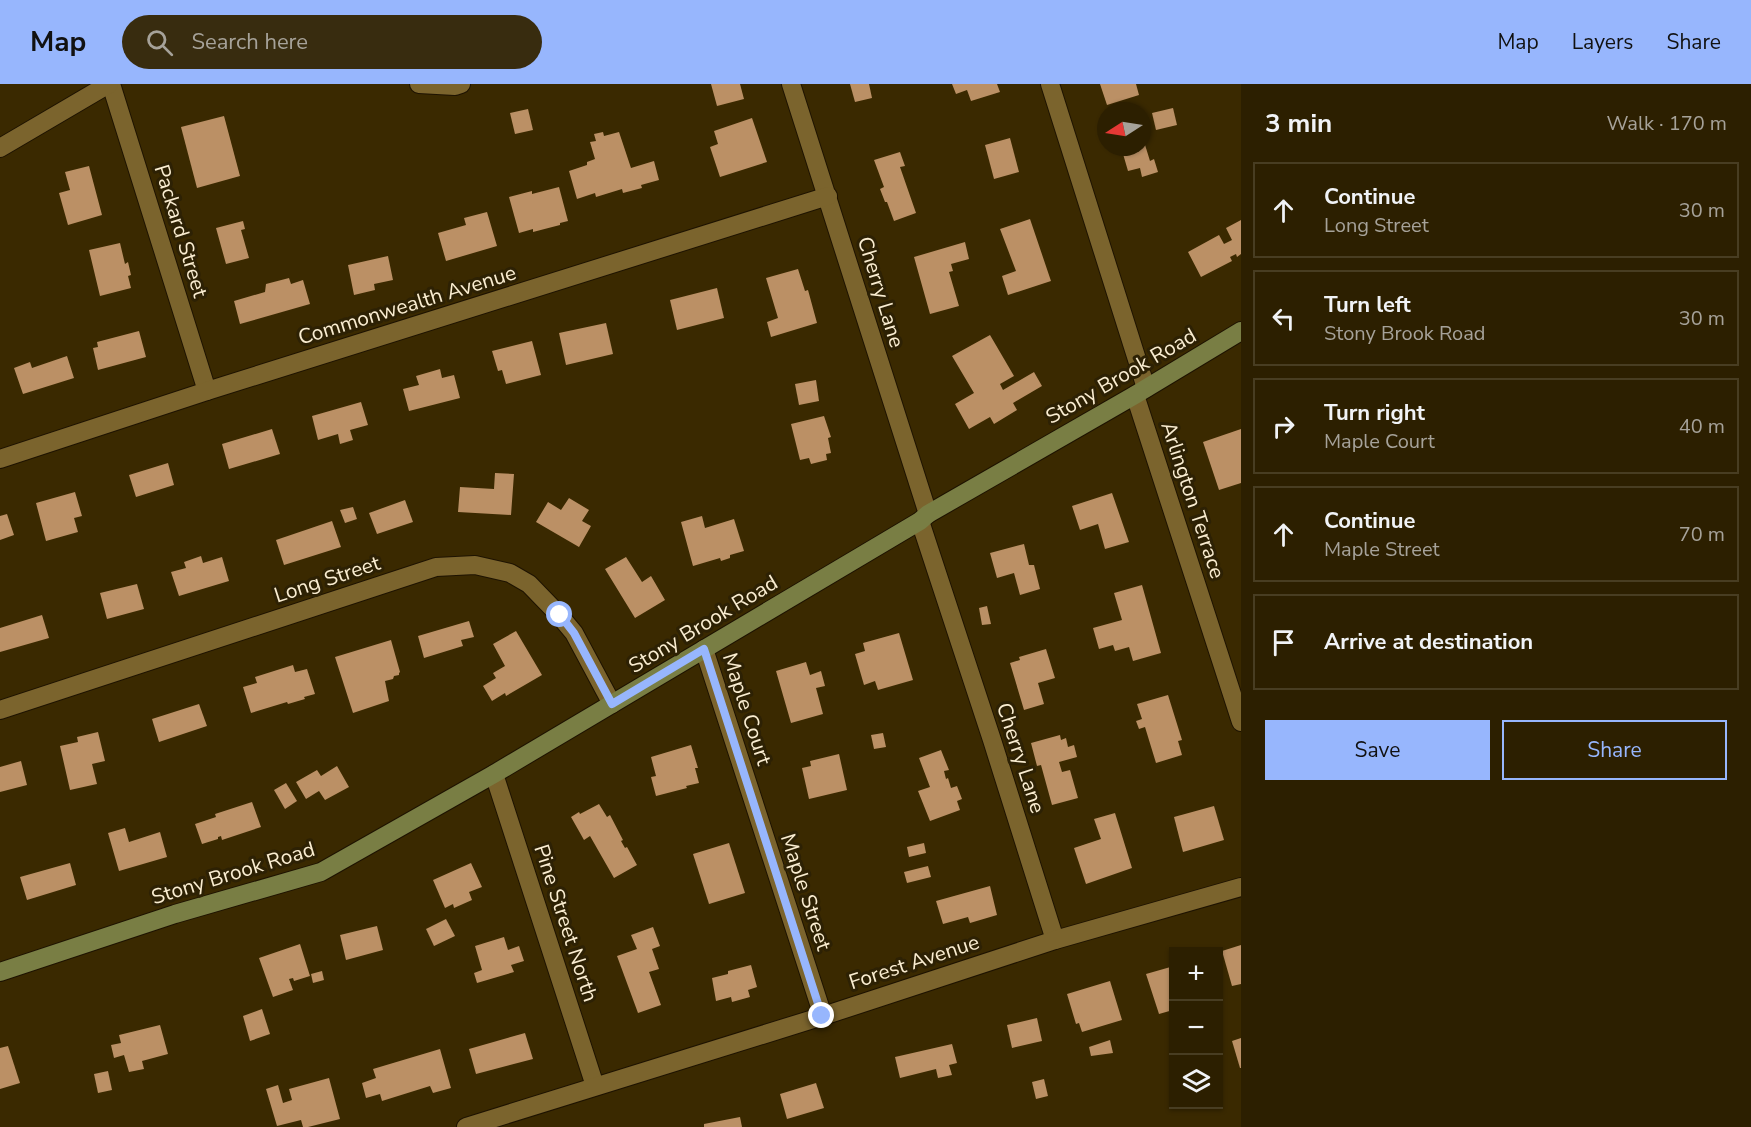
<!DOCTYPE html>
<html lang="en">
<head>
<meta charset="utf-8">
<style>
  body { margin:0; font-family:"Nunito Sans",sans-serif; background:#382c0f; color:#f1f3f6 }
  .controls { position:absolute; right:18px; bottom:18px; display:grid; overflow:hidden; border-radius:0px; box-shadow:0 2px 4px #0004 }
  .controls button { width:54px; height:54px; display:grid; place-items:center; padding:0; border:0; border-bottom:2px solid #483d22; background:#2c1f00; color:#f1f3f6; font:30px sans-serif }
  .compass { position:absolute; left:1097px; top:18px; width:54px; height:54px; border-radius:50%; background:#2c1f00; box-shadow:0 2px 4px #0004; rotate:258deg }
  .stop { position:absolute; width:18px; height:18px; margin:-14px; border:4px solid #97b6fd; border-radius:50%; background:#fff }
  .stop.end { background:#97b6fd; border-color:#fff; box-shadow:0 2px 6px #0008 }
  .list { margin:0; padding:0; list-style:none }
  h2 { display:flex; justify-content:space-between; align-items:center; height:78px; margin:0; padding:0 24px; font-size:26px }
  h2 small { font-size:20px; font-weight:400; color:#a6a299 }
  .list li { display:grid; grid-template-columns:39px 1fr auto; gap:18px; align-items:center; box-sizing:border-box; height:96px; margin:0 12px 12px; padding:0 12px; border:2px solid #483d22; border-radius:0px }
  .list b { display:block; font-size:22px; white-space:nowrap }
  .list p { margin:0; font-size:20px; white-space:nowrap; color:#a6a299 }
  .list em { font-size:20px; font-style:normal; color:#a6a299 }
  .actions { display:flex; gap:12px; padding:18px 24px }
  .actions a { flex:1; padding:14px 0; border:2px solid #97b6fd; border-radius:0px; text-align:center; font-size:21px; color:#97b6fd }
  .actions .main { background:#97b6fd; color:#111 }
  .icon { flex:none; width:33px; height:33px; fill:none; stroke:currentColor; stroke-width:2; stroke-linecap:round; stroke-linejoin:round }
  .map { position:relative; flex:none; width:1241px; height:1043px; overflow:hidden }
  header { display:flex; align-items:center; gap:36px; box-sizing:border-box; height:84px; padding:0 30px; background:#97b6fd; color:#111 }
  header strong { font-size:28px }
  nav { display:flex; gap:33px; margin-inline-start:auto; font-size:21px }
  .search { width:420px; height:54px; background:#382c0f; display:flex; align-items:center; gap:15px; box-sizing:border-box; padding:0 21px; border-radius:33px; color:#a6a299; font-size:22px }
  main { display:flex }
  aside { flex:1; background:#2c1f00 }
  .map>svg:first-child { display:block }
  .building { fill:#bb9065 }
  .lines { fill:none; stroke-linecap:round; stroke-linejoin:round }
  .street-casing { stroke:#1e1300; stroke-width:20 }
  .secondary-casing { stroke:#1e1300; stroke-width:20 }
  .street { stroke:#7b642d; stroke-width:18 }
  .secondary { stroke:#797e44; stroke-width:18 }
  .route { stroke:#97b6fd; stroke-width:8 }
  .labels { text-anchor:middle; stroke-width:6; stroke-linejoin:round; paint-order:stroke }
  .street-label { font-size:21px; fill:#faedd1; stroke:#2d2104 }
</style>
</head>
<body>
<header>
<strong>Map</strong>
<div class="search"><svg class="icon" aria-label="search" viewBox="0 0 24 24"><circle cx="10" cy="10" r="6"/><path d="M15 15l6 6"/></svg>Search here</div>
<nav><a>Map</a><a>Layers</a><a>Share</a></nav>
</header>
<main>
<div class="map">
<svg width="1241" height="1043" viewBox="0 0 1241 1043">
  <rect width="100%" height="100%" fill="#3a2900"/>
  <!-- building -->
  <g class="building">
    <polygon points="711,0 740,0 744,15 717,22"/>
    <polygon points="850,0 869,0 872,14 855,18"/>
    <polygon points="952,0 997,0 1000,8 971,17 967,6 956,10"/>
    <polygon points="1100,0 1136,0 1139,11 1107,21"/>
    <polygon points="1173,24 1177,41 1156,46 1152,29"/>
    <polygon points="528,25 533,46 515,50 510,29"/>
    <polygon points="224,32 240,92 197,104 181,43"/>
    <polygon points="752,34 767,78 720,93 710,63 718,60 714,47"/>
    <polygon points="603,48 604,52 619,48 631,84 654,77 659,96 641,101 642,104 623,109 622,105 596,113 595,109 577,115 569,87 587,81 587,78 595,75 590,58 596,57 594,50"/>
    <polygon points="1142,51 1150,77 1154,75 1158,88 1142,93 1140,84 1128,87 1121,63 1142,63"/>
    <polygon points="1010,54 1019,88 994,95 985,61"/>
    <polygon points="900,68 905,82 900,83 916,129 894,137 887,118 885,118 880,105 884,103 874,76"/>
    <polygon points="89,82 102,131 68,141 59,109 70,106 65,88"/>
    <polygon points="559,103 568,137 560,139 560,141 533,148 533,145 519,149 509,113 532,107 532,110"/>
    <polygon points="487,128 497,162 446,177 438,149 466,141 464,134"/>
    <polygon points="1030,135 1051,197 1008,211 1002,192 1016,187 1000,145"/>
    <polygon points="1241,136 1241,170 1237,173 1236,170 1230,173 1232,177 1201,193 1188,168 1219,151 1224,160 1232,156 1226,144"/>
    <polygon points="243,137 245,145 241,146 249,174 226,180 216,144"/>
    <polygon points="965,158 969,175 951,180 953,187 949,188 959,222 930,230 914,173"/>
    <polygon points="120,159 125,180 128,178 131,191 128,192 131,204 100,212 89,166"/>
    <polygon points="388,172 393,196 374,200 375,206 354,211 348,181"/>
    <polygon points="798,185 805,207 808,206 817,239 771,253 767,238 778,234 766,194"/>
    <polygon points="289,194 291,200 303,196 310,220 240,240 234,217 265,208 266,200"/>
    <polygon points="717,204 724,234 677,246 670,216"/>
    <polygon points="606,239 613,270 566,281 559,249"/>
    <polygon points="139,247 146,273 98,286 93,264 98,263 97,258"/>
    <polygon points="990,251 1014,292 1000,300 1003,306 1034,288 1042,302 1013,319 1017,326 994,340 990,333 969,345 955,320 974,309 952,272"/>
    <polygon points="532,257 541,291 506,300 502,286 498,287 492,267"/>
    <polygon points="67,272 74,294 23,310 14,284 30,278 32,284"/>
    <polygon points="440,285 442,294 454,291 460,314 409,327 403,305 419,301 416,292"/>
    <polygon points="816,296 819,317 799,321 795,300"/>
    <polygon points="361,318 368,341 350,346 353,356 340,360 338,350 318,356 312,332"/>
    <polygon points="824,332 831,353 828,354 831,369 826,370 827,376 811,380 809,374 800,376 791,340"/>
    <polygon points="272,345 280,370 229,385 222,360"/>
    <polygon points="1241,345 1241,399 1219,406 1203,358"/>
    <polygon points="168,379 174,401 136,413 129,391"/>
    <polygon points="495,389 514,390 511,431 458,428 460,403 494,405"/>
    <polygon points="75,408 82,432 74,434 78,448 46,457 36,419"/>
    <polygon points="1112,409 1129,458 1105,465 1098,440 1080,446 1072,422"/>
    <polygon points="569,414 589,426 582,437 591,442 579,463 536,438 548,418 561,426"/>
    <polygon points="405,416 413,438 377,450 369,429"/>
    <polygon points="353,423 357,435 345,439 340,426"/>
    <polygon points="7,430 14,451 0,456 0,432"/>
    <polygon points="702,432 705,444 734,435 744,467 730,471 730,474 721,477 720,474 693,482 681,438"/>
    <polygon points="332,437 341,463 284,481 276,456"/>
    <polygon points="1024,460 1029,481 1034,481 1040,505 1020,511 1014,489 997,494 990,469"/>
    <polygon points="201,472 203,479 222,473 229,497 179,512 171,488 186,484 184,478"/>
    <polygon points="626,473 642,498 651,492 665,516 635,534 605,485"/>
    <polygon points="137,500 144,525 107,535 100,509"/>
    <polygon points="1142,501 1161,569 1133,577 1129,563 1115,567 1113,561 1099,565 1093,544 1122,536 1114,509"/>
    <polygon points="987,522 991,540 982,541 979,524"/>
    <polygon points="42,531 49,554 0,568 0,544"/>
    <polygon points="469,537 474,553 461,556 463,562 424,574 418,552"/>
    <polygon points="516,547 542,591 506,612 505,609 492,617 483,602 496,594 493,589 505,582 493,560"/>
    <polygon points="899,549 913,596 878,606 875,597 864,601 855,570 865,567 863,559"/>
    <polygon points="391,556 400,588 399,589 399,591 394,592 393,595 385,597 389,617 353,629 335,573"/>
    <polygon points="1046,565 1055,594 1038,599 1044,620 1024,626 1010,579 1020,576 1019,573"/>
    <polygon points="806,578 810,591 821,587 825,602 816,604 823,630 791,639 776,587"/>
    <polygon points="293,581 295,588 307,585 315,610 304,613 305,615 288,620 287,618 251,629 243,603 257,599 255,593"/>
    <polygon points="1168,611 1182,656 1178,657 1182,671 1156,679 1145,643 1139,645 1136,637 1142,635 1137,620"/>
    <polygon points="199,620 207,642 159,658 152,635"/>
    <polygon points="98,648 105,677 92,680 97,700 70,706 60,662 78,658 77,653"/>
    <polygon points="883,649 886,663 874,665 871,651"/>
    <polygon points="1060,651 1061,656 1066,654 1068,663 1074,661 1077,673 1059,678 1062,688 1070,686 1078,714 1052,721 1041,681 1037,682 1031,659"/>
    <polygon points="691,661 698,684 695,684 699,699 686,702 687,704 656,712 651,693 656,692 651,673"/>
    <polygon points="941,666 949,686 944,687 946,695 948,694 951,704 957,702 962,715 957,717 960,726 930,737 918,707 930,703 919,674"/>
    <polygon points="839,670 847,706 809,715 802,684 811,682 810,677"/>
    <polygon points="21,677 27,701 0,708 0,683"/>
    <polygon points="337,682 349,703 325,716 319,707 306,715 296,698 317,686 321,692"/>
    <polygon points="286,699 297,717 285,725 274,706"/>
    <polygon points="252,718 261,743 222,756 221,752 218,753 218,755 202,760 195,740 216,733 215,730"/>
    <polygon points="599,720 607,733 610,731 623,756 621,757 625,764 627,763 637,781 614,794 590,752 584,756 571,733 579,728 580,730"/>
    <polygon points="1214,722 1224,756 1183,768 1174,733"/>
    <polygon points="1115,729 1132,784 1086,800 1074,764 1101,755 1094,735"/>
    <polygon points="125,744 129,758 160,748 167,773 119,787 108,749"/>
    <polygon points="729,759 745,809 709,820 693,770"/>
    <polygon points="924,759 926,769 909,773 907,763"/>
    <polygon points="70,779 76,801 27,816 20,793"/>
    <polygon points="471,779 482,803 469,808 472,816 454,824 453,820 445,824 433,796"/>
    <polygon points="928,782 931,793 907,799 904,788"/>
    <polygon points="990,802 997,831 970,839 968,833 943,840 936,817"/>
    <polygon points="446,835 455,852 434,862 426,845"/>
    <polygon points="377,842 383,866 346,876 340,851"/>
    <polygon points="653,843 660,862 652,865 659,885 649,888 661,921 638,929 617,872 637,865 631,851"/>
    <polygon points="504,853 508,866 519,862 524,877 511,881 514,888 477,899 474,889 482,886 475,862"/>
    <polygon points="300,860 310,892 294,897 293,894 289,895 293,906 273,913 259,874"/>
    <polygon points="1241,861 1241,900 1232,902 1222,867"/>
    <polygon points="751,881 757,903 748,906 750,913 732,918 731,913 716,917 712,894 728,890 728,887"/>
    <polygon points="1174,882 1174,916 1170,917 1173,926 1159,930 1146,890"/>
    <polygon points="322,887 324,896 313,899 311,890"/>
    <polygon points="1110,897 1122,936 1082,948 1079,939 1076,940 1067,910"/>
    <polygon points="262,925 270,950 250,957 243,932"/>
    <polygon points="1037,934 1042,957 1012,964 1007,941"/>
    <polygon points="160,941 168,970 142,977 144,985 129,988 124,971 114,974 111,961 121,959 119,951"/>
    <polygon points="525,949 533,975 476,990 469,965"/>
    <polygon points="1241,954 1241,984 1240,984 1232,957"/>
    <polygon points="1110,956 1113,969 1091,972 1089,963"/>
    <polygon points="952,960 957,979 949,981 952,991 938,994 936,985 900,994 895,973"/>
    <polygon points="8,962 20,999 0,1005 0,964"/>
    <polygon points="440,965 451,1004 433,1009 430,1002 382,1017 380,1010 366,1014 362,999 376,994 373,985"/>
    <polygon points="108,987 112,1006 98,1009 94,990"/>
    <polygon points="329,994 340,1035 308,1043 303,1043 301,1036 277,1042 266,1005 278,1001 283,1019 292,1016 289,1005"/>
    <polygon points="1044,995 1048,1012 1036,1015 1032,998"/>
    <polygon points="816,999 824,1024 787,1035 780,1010"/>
    <polygon points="740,1033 742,1043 704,1043 704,1040"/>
  </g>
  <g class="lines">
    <defs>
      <g id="street">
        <polyline points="111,0 207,307"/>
        <polyline points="419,0 455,2 461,0"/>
        <polyline points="791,0 928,430"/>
        <polyline points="1050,0 1146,304"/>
        <polyline points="0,64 109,0"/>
        <polyline points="1135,311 1241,638"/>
        <polyline points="0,375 207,307 828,112"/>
        <polyline points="920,437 992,656 1055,856"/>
        <polyline points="704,565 823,932"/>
        <polyline points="0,626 436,483 475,481 510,489 529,500 559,531 574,549 612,620"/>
        <polyline points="494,690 595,1002"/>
        <polyline points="466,1043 823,932 1055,856 1241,803"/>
      </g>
      <polyline id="secondary" points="0,888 175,830 321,788 494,690 920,437 928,430 1135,311 1241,247"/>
    </defs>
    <!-- street casing -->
    <use href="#street" class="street-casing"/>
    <!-- secondary casing -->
    <use href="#secondary" class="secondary-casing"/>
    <!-- street -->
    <use href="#street" class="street"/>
    <!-- secondary -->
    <use href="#secondary" class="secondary"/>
  </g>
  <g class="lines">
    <!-- route -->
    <polyline class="route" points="560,531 574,549 612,620 704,565 822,932"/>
  </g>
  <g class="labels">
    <!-- street labels -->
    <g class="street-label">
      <text transform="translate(181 147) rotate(73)" y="7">Packard Street</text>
      <text transform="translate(881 208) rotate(73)" y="7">Cherry Lane</text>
      <text transform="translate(407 221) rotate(-17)" y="7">Commonwealth Avenue</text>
      <text transform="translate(1121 292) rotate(-30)" y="7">Stony Brook Road</text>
      <text transform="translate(1193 416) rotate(72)" y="7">Arlington Terrace</text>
      <text transform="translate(327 495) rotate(-18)" y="7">Long Street</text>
      <text transform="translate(703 540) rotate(-31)" y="7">Stony Brook Road</text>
      <text transform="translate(747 625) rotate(72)" y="7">Maple Court</text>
      <text transform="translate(1021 674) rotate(72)" y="7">Cherry Lane</text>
      <text transform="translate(233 789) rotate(-17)" y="7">Stony Brook Road</text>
      <text transform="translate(806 808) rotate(72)" y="7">Maple Street</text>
      <text transform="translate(566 839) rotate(72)" y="7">Pine Street North</text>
      <text transform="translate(914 878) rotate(-18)" y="7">Forest Avenue</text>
    </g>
  </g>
</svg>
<div class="controls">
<button>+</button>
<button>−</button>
<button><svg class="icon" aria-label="layers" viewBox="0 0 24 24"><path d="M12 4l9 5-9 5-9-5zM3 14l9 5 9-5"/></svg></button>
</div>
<svg class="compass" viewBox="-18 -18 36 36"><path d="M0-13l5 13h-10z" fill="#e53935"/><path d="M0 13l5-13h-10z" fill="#a6a299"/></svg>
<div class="stop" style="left:560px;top:531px"></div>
<div class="stop end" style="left:822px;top:932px"></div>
</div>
<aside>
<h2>3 min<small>Walk · 170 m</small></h2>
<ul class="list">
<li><svg class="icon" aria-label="ahead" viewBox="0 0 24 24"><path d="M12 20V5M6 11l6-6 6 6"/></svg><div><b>Continue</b><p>Long Street</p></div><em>30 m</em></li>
<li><svg class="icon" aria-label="left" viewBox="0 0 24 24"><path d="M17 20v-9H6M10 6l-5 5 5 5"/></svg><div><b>Turn left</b><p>Stony Brook Road</p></div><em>30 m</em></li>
<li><svg class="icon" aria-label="right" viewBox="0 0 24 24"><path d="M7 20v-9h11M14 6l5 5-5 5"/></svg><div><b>Turn right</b><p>Maple Court</p></div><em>40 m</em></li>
<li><svg class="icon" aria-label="ahead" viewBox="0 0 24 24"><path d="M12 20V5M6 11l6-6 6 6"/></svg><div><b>Continue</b><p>Maple Street</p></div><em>70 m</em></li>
<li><svg class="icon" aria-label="arrive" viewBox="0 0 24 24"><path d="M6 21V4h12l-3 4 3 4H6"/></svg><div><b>Arrive at destination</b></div></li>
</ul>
<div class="actions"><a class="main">Save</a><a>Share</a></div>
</aside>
</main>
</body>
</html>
